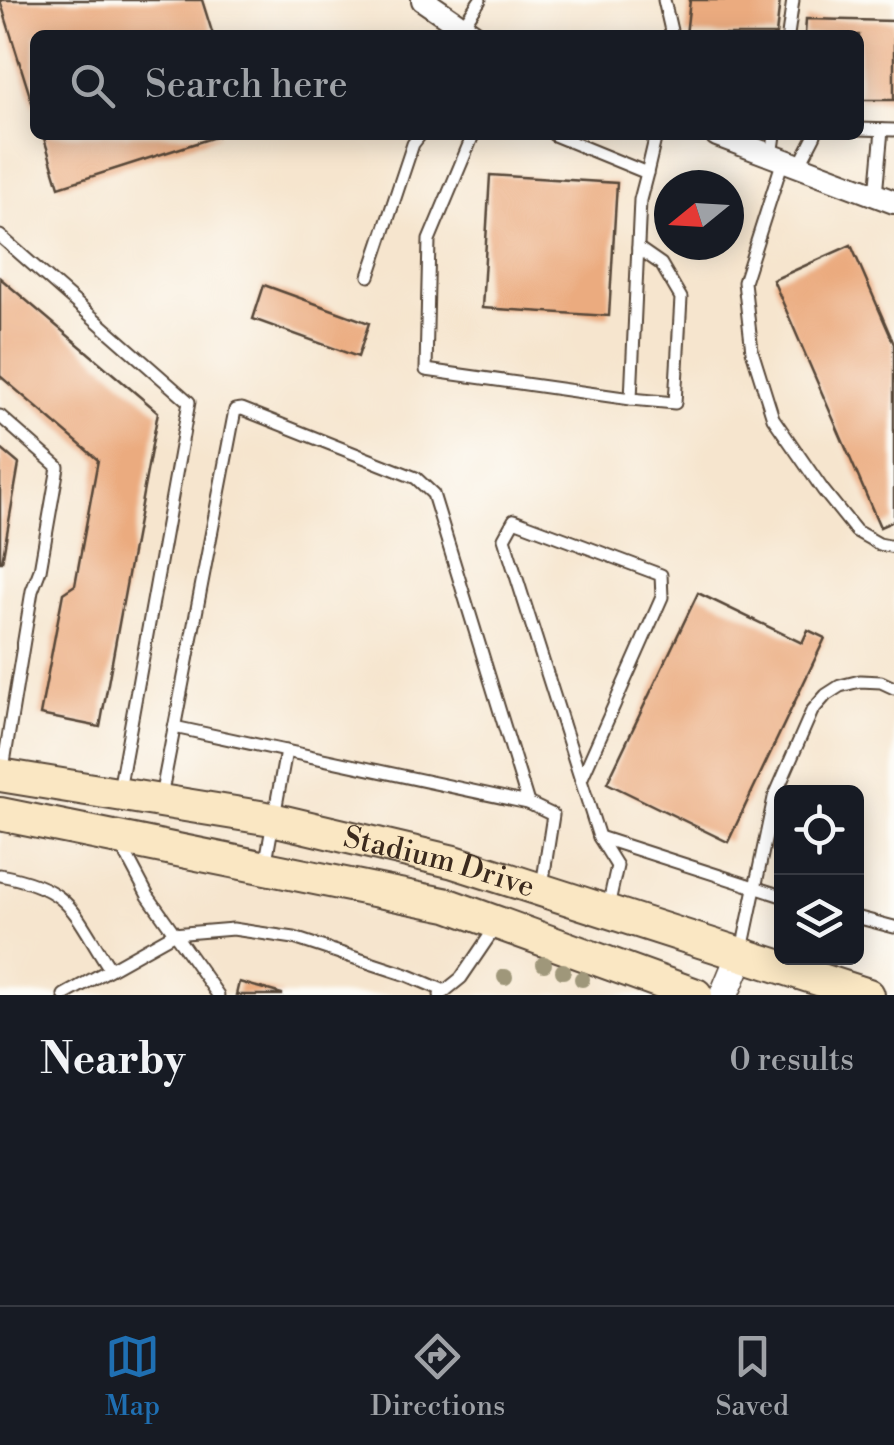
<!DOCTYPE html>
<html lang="en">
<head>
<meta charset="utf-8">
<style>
  body { margin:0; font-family:"Libre Bodoni",serif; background:#20242c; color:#f1f3f6 }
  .controls { position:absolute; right:30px; bottom:30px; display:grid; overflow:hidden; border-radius:15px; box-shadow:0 5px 25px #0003 }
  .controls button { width:90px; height:90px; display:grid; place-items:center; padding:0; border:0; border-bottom:2px solid #363941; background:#171b24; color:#f1f3f6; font:50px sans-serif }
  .compass { position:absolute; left:654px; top:170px; width:90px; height:90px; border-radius:50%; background:#171b24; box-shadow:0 5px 25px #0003; rotate:252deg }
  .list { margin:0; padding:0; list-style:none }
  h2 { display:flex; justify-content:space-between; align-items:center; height:130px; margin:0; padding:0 40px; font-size:42px }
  h2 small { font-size:32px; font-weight:400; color:#9ea1a6 }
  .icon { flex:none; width:55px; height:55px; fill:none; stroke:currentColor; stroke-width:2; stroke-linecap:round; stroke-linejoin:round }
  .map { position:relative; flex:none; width:894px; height:995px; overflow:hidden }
  .search { position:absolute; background:#171b24; box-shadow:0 5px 25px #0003; left:30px; right:30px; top:30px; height:110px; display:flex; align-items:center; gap:25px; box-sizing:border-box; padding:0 35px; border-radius:15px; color:#9ea1a6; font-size:38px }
  .sheet { height:310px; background:#171b24 }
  nav { display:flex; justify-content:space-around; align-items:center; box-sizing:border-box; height:140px; border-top:2px solid #363941; background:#171b24; font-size:28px; color:#9ea1a6 }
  nav a { display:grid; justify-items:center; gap:5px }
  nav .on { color:#1f6fb2 }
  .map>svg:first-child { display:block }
  .building { fill:#ebab7f }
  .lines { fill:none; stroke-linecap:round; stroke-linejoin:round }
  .service-casing { stroke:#574638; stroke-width:15 }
  .minor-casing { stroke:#574638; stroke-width:26 }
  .tertiary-casing { stroke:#574638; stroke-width:31 }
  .secondary-casing { stroke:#574638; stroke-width:36 }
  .service { stroke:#fff; stroke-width:11 }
  .minor { stroke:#fff; stroke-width:22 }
  .tertiary { stroke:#fff; stroke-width:28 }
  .secondary { stroke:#fae7c3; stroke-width:32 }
  .tree { fill:#9f977a }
  .labels { text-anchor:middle; stroke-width:8; stroke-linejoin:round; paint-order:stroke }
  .street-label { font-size:30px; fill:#3b2a1e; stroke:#fdfcf7 }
</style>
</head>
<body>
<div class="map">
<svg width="894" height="995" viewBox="0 0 894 995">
  <rect width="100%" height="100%" fill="#fdfcf7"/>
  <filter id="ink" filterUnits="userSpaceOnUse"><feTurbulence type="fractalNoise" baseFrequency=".01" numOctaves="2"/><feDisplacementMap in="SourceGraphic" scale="20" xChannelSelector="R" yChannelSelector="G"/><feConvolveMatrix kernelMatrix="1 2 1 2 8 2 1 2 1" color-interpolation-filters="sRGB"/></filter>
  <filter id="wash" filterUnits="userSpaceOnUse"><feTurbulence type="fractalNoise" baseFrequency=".0048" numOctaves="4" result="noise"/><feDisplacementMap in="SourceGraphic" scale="40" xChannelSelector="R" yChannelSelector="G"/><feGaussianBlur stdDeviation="2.25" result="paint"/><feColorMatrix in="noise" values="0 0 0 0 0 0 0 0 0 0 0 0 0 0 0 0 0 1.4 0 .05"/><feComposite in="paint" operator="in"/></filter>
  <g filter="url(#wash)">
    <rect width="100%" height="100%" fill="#f6e5ce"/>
    <g id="blocks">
      <!-- building -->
      <g class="building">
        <polygon points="0,0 202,0 213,35 35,35 34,109"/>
        <polygon points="690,0 780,0 776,35 686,35"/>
        <polygon points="806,19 894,21 894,100 859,100 859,35 805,35"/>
        <polygon points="43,135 218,135 218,136 59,187"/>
        <polygon points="490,175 617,183 609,316 482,308"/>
        <polygon points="851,245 894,344 894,521 880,527 773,280"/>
        <polygon points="0,278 158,412 100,727 40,715 63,593 75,585 98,460 0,376"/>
        <polygon points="264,285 369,323 358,357 253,319"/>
        <polygon points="0,448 19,464 2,562 0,562"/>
        <polygon points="698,593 802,643 808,630 825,638 728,842 607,783"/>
        <polygon points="239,982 282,994 282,995 236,995"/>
      </g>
    </g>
  </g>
  <g filter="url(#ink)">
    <use href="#blocks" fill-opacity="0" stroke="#574638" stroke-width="2.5"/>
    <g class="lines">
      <defs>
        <g id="service">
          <polyline points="664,0 672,35"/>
          <polyline points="462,27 480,0"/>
          <polyline points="788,35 793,0"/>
          <polyline points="859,129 894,130"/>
          <polyline points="473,135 429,240 426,370 631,399 640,200 647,173"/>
          <polyline points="554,135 647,173 656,135"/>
          <polyline points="772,156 775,135"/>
          <polyline points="783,160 744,282 752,351 773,418 823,490 856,531 879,544 894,547"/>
          <polyline points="799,166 815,135"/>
          <polyline points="876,195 882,130"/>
          <polyline points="0,236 189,402 119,790"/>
          <polyline points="369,276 413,144 420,135"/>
          <polyline points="631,399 675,403 681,298 661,264 638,248"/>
          <polyline points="0,416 58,467 40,570 32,591 2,775"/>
          <polyline points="174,727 528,803 553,815 542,886"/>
          <polyline points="581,780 662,597 661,575 514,520 504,538 599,837 617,866 608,907"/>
          <polyline points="161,797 235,410 242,409 416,478 433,494 528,803"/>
          <polyline points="599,837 782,896"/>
          <polyline points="120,843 148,896 218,995"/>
          <polyline points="265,866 286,751"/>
          <path d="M0,875C73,889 72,911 110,969"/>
          <polyline points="856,917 894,927"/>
          <polyline points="742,950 774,798 812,711 826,695 840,686 860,681 881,682 894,688"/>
          <polyline points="64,995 173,934 233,929 294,938 407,975 445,991"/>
          <polyline points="440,995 461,978 497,925"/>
        </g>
        <g id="minor">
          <polyline points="423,0 474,35"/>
          <polyline points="717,135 894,202"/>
        </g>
        <polyline id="tertiary" points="724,995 741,954"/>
        <g id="secondary">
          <path id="s1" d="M0,775L272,819L454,862L868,995"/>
          <polyline points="0,814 448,905 696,995"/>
        </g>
      </defs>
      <!-- service casing -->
      <use href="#service" class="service-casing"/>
      <!-- minor casing -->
      <use href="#minor" class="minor-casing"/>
      <!-- tertiary casing -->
      <use href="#tertiary" class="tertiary-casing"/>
      <!-- secondary casing -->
      <use href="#secondary" class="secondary-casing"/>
      <!-- service -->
      <use href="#service" class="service"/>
      <!-- minor -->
      <use href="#minor" class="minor"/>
      <!-- tertiary -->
      <use href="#tertiary" class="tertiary"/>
      <!-- secondary -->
      <use href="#secondary" class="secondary"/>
    </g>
    <!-- trees -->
    <g class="tree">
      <circle cx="544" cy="964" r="8"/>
      <circle cx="563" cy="971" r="8"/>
      <circle cx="505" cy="977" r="8"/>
      <circle cx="582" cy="979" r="8"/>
    </g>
  </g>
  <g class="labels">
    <!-- street labels -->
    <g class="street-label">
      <text dy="10" stroke="none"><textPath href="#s1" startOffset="448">Stadium Drive</textPath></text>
    </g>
  </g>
</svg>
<div class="controls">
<button><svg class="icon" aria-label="locate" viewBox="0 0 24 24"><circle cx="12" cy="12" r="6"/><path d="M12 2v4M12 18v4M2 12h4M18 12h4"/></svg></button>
<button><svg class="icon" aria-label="layers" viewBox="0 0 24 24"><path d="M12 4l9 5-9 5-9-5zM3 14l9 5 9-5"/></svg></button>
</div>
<svg class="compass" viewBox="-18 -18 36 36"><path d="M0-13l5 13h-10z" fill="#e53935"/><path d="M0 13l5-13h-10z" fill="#9ea1a6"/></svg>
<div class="search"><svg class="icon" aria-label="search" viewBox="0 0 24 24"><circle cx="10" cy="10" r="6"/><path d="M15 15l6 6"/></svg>Search here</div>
</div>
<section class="sheet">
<h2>Nearby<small>0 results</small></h2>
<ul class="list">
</ul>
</section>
<nav>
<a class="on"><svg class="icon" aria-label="map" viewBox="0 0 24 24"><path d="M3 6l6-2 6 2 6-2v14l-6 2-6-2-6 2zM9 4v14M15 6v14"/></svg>Map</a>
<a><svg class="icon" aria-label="directions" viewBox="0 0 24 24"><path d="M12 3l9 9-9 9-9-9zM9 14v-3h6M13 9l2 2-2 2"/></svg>Directions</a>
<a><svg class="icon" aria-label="saved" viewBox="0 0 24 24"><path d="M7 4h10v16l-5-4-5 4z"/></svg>Saved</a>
</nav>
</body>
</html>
